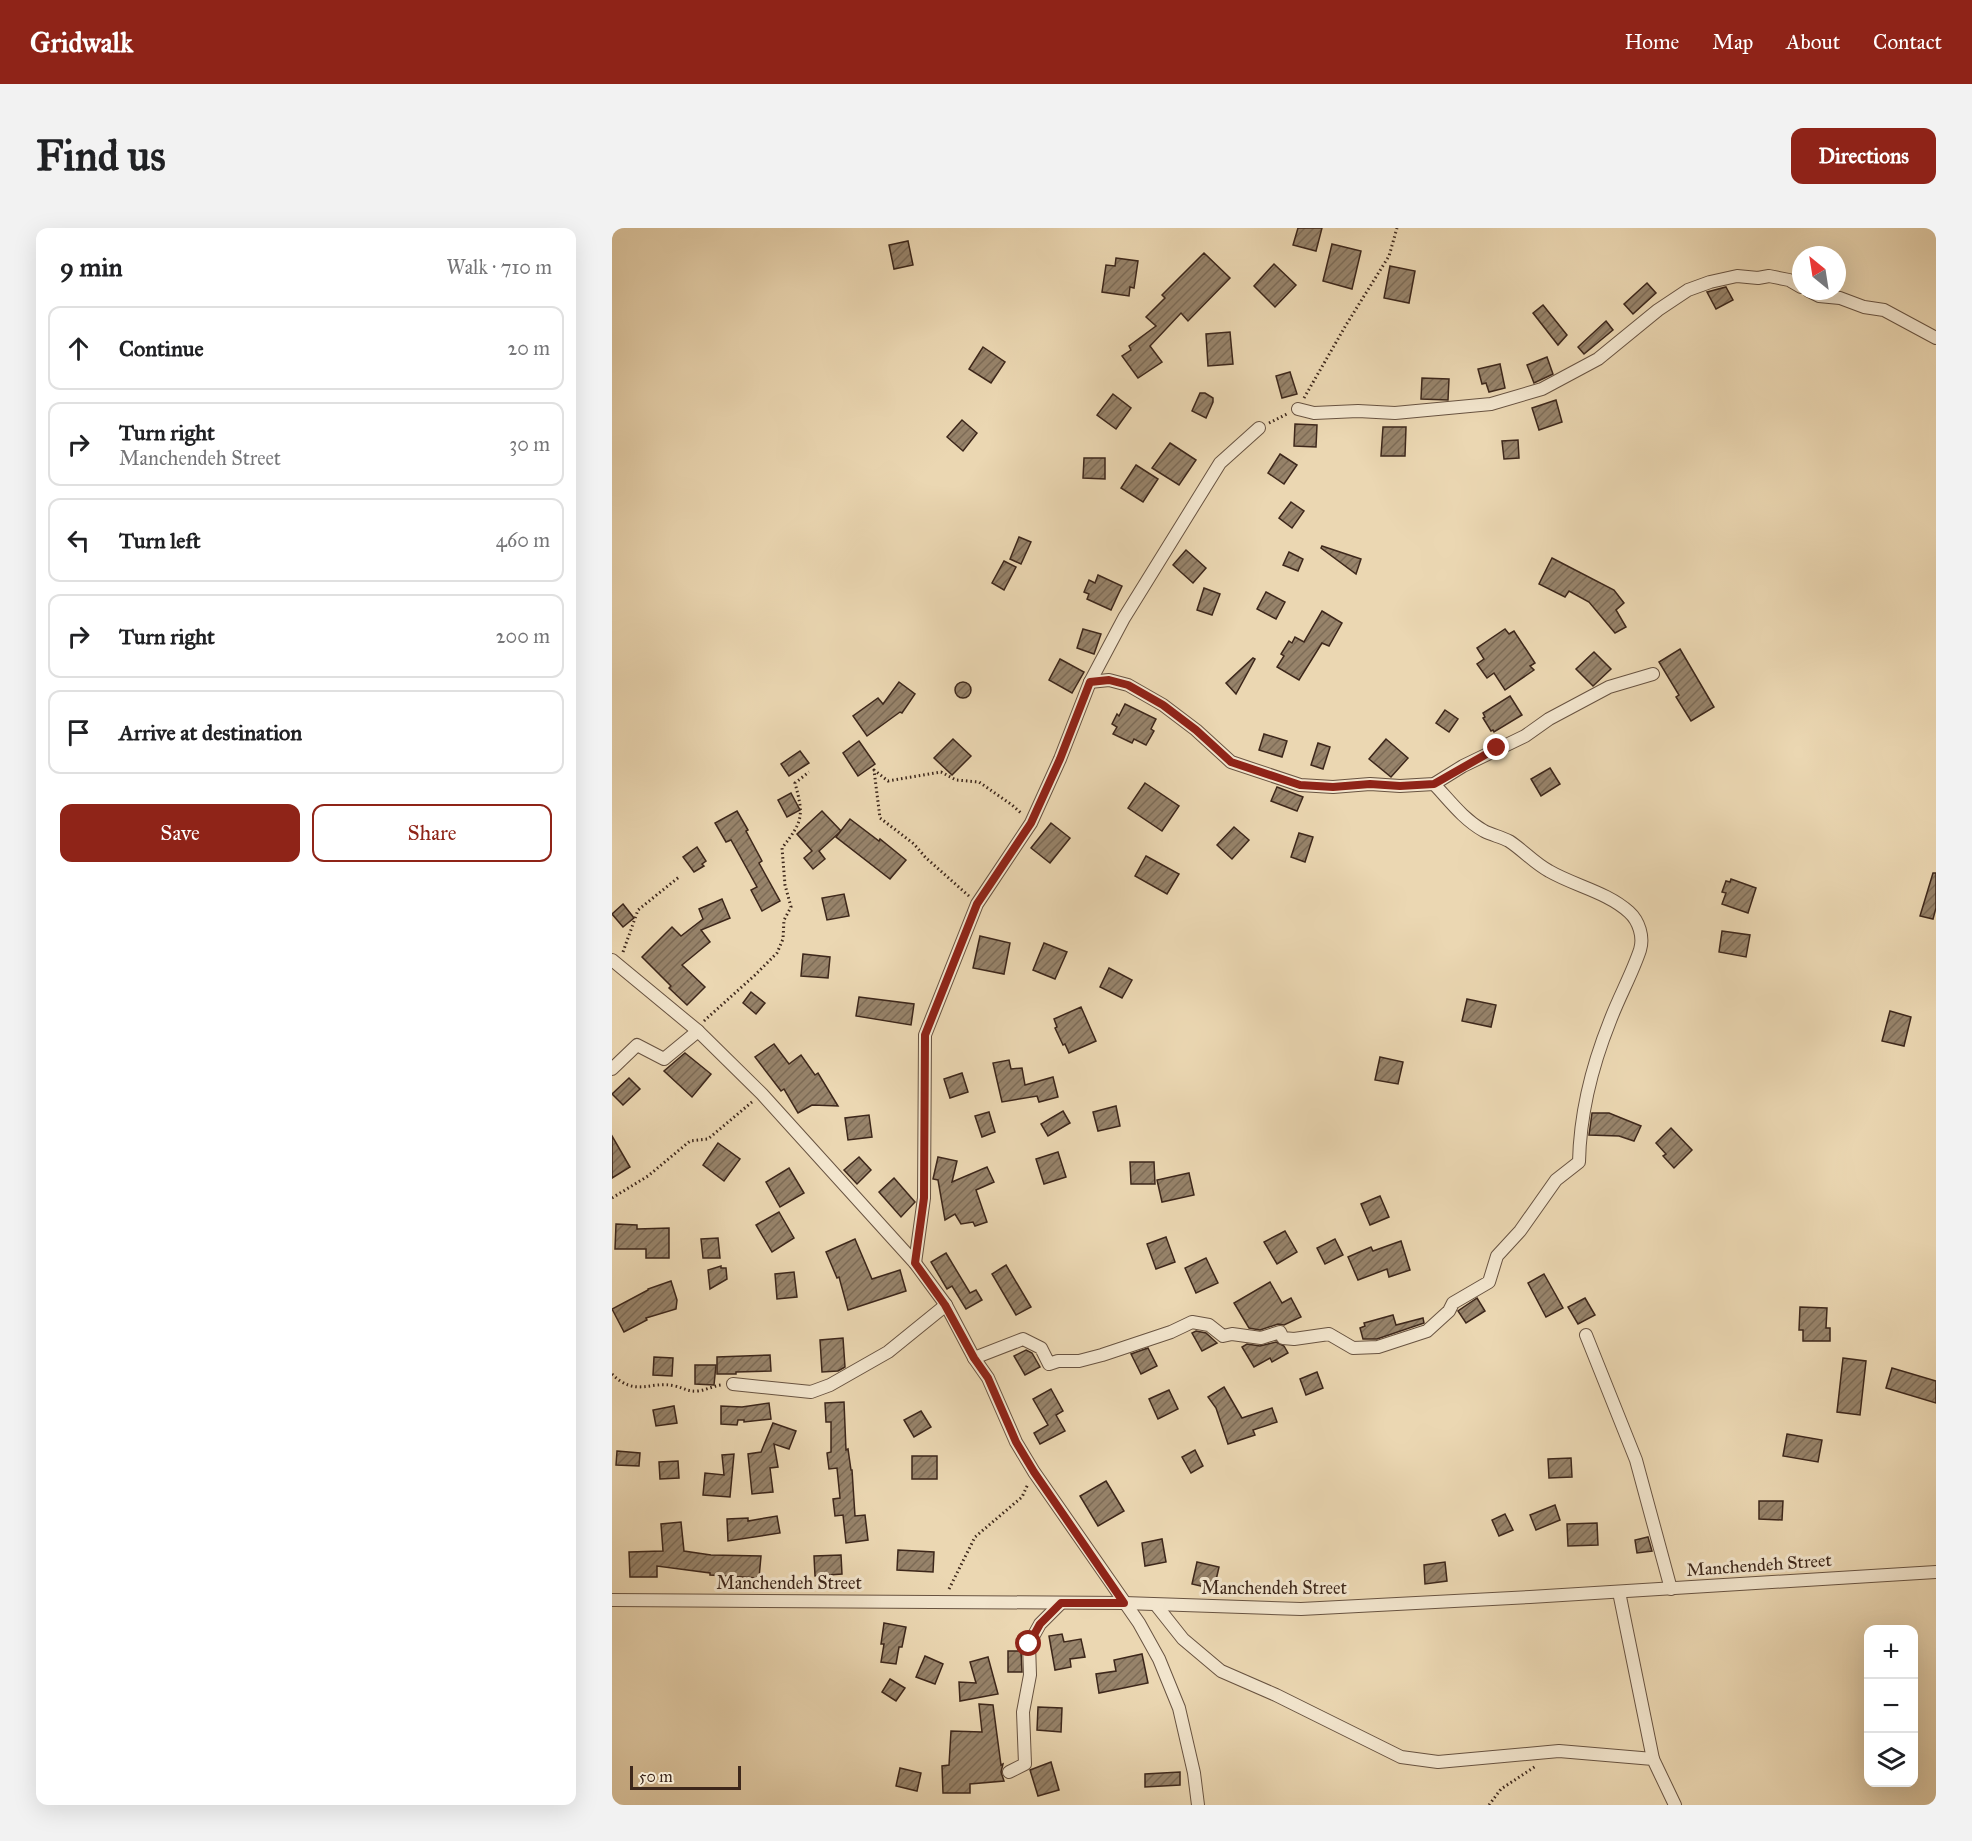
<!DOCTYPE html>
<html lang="en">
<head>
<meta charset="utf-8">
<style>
  body { margin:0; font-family:"IM FELL Great Primer",serif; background:#f2f2f2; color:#202124 }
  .controls { position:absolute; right:18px; bottom:18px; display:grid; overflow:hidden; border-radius:12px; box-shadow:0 6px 24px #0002 }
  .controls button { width:54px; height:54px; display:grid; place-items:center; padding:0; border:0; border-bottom:2px solid #e0e0e0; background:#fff; color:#202124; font:30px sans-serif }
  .compass { position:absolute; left:1180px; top:18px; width:54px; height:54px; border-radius:50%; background:#fff; box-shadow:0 6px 24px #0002; rotate:330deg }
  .scale { position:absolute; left:18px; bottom:15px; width:111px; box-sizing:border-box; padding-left:6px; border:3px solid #3d271b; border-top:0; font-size:16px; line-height:21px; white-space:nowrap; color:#3d271b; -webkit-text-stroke:4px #f2e5cd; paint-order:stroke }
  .stop { position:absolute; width:18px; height:18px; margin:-14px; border:4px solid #8f2418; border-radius:50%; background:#fff }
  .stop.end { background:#8f2418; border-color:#fff; box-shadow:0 2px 6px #0008 }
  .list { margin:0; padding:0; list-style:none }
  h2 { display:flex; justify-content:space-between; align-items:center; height:78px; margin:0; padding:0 24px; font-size:26px }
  h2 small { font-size:20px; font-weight:400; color:#757577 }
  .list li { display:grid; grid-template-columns:39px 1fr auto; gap:18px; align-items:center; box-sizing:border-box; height:84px; margin:0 12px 12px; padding:0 12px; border:2px solid #e0e0e0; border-radius:12px }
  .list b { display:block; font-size:22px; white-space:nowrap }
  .list p { margin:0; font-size:20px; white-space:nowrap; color:#757577 }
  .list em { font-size:20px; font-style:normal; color:#757577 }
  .actions { display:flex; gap:12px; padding:18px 24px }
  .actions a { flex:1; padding:14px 0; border:2px solid #8f2418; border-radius:12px; text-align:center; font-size:21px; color:#8f2418 }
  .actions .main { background:#8f2418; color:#fff }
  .icon { flex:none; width:33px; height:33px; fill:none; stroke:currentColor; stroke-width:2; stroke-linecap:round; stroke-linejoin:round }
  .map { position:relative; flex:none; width:1324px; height:1577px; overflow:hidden; border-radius:12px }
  header { display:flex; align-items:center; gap:36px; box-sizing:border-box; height:84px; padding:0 30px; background:#8f2418; color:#fff }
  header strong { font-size:28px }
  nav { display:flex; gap:33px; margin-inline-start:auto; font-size:21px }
  .intro { display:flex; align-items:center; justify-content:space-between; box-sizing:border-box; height:144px; padding:0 36px }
  h1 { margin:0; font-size:42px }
  .button { padding:15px 27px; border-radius:12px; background:#8f2418; color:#fff; font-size:21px; font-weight:700 }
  main { display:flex; gap:36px; padding:0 36px }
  aside { flex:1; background:#fff; border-radius:12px; box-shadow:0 6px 24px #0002 }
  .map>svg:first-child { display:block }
  .building { fill:url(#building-hatch); stroke:#3d271b; stroke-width:1.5 }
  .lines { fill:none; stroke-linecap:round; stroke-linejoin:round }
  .minor-casing { stroke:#685341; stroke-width:14 }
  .path { stroke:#3d271b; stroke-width:3; stroke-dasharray:1.5 3; stroke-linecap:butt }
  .minor { stroke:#f2e5cd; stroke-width:12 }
  .route { stroke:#8f2418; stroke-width:8 }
  .labels { text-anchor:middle; stroke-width:6; stroke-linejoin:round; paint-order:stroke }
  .street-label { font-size:18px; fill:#3d271b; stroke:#f2e5cd }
</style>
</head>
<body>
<header>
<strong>Gridwalk</strong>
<nav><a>Home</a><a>Map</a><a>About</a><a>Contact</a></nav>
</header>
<div class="intro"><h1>Find us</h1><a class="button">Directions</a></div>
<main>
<aside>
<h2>9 min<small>Walk · 710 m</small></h2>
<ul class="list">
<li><svg class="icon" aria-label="ahead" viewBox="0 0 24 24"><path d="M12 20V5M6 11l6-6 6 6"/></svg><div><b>Continue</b></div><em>20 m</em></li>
<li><svg class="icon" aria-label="right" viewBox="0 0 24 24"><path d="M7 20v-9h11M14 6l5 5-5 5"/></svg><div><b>Turn right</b><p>Manchendeh Street</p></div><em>30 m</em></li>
<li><svg class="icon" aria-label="left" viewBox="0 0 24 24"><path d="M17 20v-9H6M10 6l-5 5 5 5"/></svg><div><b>Turn left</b></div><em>460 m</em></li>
<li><svg class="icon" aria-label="right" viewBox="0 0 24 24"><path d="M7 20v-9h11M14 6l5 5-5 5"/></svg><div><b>Turn right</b></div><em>200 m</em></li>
<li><svg class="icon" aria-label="arrive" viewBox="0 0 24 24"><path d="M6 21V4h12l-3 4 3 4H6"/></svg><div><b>Arrive at destination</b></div></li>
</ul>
<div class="actions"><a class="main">Save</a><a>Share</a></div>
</aside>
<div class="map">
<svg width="1324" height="1577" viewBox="0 0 1324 1577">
  <defs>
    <pattern id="building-hatch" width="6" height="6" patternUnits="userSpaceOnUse" patternTransform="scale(1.5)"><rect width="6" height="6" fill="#97836a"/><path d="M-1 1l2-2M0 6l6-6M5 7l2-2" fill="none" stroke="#7c6b56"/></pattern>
  </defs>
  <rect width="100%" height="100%" fill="#ebd7b2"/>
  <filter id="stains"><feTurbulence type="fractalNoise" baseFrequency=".00333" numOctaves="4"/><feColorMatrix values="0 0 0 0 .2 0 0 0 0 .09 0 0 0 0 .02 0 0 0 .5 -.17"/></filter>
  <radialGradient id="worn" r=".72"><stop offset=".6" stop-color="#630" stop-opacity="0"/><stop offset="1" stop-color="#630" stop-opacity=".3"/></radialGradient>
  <!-- building -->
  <g class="building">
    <polygon points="686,0 710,0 704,23 681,17"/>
    <polygon points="296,13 301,37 282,41 277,17"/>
    <polygon points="720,16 749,23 740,61 711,53"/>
    <polygon points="592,25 618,50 576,93 569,85 538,118 550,134 526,150 510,128 519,122 517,118 544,98 534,89 553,70 550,67"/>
    <polygon points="504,30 526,33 522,60 518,59 517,68 490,64 494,37 503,38"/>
    <polygon points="662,36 684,57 663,79 642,58"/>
    <polygon points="778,38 803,43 797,75 772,70"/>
    <polygon points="1035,55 1044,65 1021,86 1012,76"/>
    <polygon points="1114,59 1121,72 1104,81 1095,64"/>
    <polygon points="931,77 955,107 946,117 921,85"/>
    <polygon points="994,93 1001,102 972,126 966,119"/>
    <polygon points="618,104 621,136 596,138 594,106"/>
    <polygon points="371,119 393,134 379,155 357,141"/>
    <polygon points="935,129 941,146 922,155 915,137"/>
    <polygon points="888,136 893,160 877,164 874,155 870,156 866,141"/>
    <polygon points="678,144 685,166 670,170 664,148"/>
    <polygon points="810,150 837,151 836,172 809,171"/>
    <polygon points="588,165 593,165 601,170 601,174 594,190 580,183"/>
    <polygon points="501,166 519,180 504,201 485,187"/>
    <polygon points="944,172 950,194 927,202 920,180"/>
    <polygon points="350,192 365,205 351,223 335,209"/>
    <polygon points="683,196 705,197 704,219 682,218"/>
    <polygon points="771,199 794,199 793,228 769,228"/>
    <polygon points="906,212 907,230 892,231 890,213"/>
    <polygon points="558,215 584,232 567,257 540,240"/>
    <polygon points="668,226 685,237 672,256 656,245"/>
    <polygon points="472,230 493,230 493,251 471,250"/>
    <polygon points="524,237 546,251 531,274 509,260"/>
    <polygon points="679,274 692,283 680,300 667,290"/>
    <polygon points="407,309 419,314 409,336 398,331"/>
    <polygon points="710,318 749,331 744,346 709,320"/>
    <polygon points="574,322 594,340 581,355 561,337"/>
    <polygon points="677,324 691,331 686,343 671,337"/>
    <polygon points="940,330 1002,362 1012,375 1004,382 1014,399 1003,405 977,374 957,363 953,369 927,356"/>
    <polygon points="392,333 404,339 392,362 380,355"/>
    <polygon points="486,347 510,358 499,382 475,371 477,366 472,364 477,352 483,355"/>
    <polygon points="592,360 608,366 600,387 585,382"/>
    <polygon points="654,364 673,374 664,391 645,381"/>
    <polygon points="710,383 730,395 717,418 710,415 687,452 665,439 672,428 669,426 677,413 680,415 683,409 692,414"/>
    <polygon points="471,401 489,406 482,426 465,420"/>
    <polygon points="893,401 897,406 902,403 923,435 918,438 922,442 893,462 882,445 875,450 865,436 872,431 865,420"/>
    <polygon points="1068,421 1102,479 1079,493 1064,469 1067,467 1047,434"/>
    <polygon points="982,424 999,441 981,458 964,441"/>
    <polygon points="641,430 643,431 624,466 614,455"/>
    <polygon points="448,431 472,444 460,465 437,452"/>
    <circle cx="351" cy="462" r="8"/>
    <polygon points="287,454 303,466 290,485 288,484 255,508 241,488 266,470 271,476"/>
    <polygon points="898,468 910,487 882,504 881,502 879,503 871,490 873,489 871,485"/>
    <polygon points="513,476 544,491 539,501 542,503 534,517 522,511 520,515 501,506 505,499 500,496 505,486 507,488"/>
    <polygon points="833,482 846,491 837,504 824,495"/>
    <polygon points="652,506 675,513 670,529 647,522"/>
    <polygon points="341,511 359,528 340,547 322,530"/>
    <polygon points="774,511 796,530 779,549 757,531"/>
    <polygon points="247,513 263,536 246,548 231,525"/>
    <polygon points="706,515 718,519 711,541 699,537"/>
    <polygon points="188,523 197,535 177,548 169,536"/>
    <polygon points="938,540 948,556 929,568 919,551"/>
    <polygon points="533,555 567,578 550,603 516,580"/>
    <polygon points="665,559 691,569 685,583 659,573"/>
    <polygon points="179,565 188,582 175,589 166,572"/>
    <polygon points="125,583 136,602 134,603 150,633 147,635 168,673 150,683 139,662 145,659 119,612 114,614 103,595"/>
    <polygon points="210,583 229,603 207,623 213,631 201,641 192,630 200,623 185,606"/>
    <polygon points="238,591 267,613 268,611 294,632 278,651 224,609"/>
    <polygon points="439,595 458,610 438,635 419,620"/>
    <polygon points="622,599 637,612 620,631 605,617"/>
    <polygon points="687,605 701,609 693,634 679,629"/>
    <polygon points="85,619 94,633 90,636 92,638 82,644 71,629"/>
    <polygon points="534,628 567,646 555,666 523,648"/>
    <polygon points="1321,645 1324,645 1324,680 1321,691 1308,688"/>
    <polygon points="1119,651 1144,660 1136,685 1110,676 1114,665 1110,664 1114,653 1118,654"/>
    <polygon points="232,666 237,688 215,692 210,670"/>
    <polygon points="110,671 118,690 89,702 98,714 70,737 93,759 75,777 57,760 59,758 30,729 60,699 69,708 91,691 87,681"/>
    <polygon points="11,676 22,690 11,699 0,686"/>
    <polygon points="1110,703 1138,707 1134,729 1107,724"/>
    <polygon points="368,708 398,715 392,746 361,740"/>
    <polygon points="432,715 455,724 443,751 421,742"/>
    <polygon points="191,726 218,729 216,750 189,748"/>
    <polygon points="497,740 520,752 510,770 488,759"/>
    <polygon points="139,764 153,775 144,786 131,775"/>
    <polygon points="247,769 302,776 299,797 244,788"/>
    <polygon points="855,771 884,777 879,799 850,793"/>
    <polygon points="469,779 484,813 457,825 453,816 451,817 443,800 445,799 442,791"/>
    <polygon points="1278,783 1299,789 1292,818 1270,813"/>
    <polygon points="162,816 177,836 189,827 203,847 206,845 226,878 200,877 186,885 172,861 169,863 143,829"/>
    <polygon points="73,825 99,846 80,869 52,843"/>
    <polygon points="768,829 791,834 786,856 763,852"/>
    <polygon points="397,832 399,841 410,840 413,857 441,849 446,869 427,874 425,868 390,874 381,835"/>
    <polygon points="350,845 356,864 338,870 332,851"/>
    <polygon points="17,850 28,861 11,877 0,866"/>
    <polygon points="504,878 508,898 486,903 481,884"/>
    <polygon points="451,883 458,895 436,908 429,896"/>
    <polygon points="377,884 383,904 370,909 363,888"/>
    <polygon points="980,885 997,885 1029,898 1022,913 1007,908 977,907"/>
    <polygon points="257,887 260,909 236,912 233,890"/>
    <polygon points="1059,900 1080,922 1062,940 1051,928 1054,926 1044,915"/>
    <polygon points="0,908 18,939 0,950"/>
    <polygon points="106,915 128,931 112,953 91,937"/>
    <polygon points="446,924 454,949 432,956 424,931"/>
    <polygon points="247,929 259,942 245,956 232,942"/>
    <polygon points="326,929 345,933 340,954 375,939 382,954 364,962 375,994 363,998 361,994 349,996 343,986 333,992 326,952 321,951"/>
    <polygon points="518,934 542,934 543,956 519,956"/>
    <polygon points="177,940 192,965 168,979 154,954"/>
    <polygon points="577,945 582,967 550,974 545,952"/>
    <polygon points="282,950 303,974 289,989 267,964"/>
    <polygon points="768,968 777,989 758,997 749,976"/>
    <polygon points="167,984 182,1010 160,1024 144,997"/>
    <polygon points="4,996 25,997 25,1001 57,1000 57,1030 34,1030 34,1021 3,1021"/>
    <polygon points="673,1003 685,1024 665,1036 652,1014"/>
    <polygon points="554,1009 563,1034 544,1041 535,1016"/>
    <polygon points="106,1010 108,1030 91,1030 89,1011"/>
    <polygon points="243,1011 260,1051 288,1042 294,1063 236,1082 227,1049 225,1050 214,1024"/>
    <polygon points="723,1011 731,1027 713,1036 705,1020"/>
    <polygon points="789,1013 798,1042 777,1049 775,1041 746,1052 736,1029 759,1019 761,1023"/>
    <polygon points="334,1025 358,1065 364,1062 370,1072 354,1081 340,1058 335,1061 319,1034"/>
    <polygon points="594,1030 606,1055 584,1065 573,1040"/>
    <polygon points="394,1037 419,1079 404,1087 380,1046"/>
    <polygon points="109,1038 109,1040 114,1040 115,1051 98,1061 96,1042"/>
    <polygon points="182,1044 185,1069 165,1071 163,1046"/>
    <polygon points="932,1046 951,1080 934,1089 916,1055"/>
    <polygon points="59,1053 65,1072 64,1081 34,1090 35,1092 12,1104 0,1081 36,1062 36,1061"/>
    <polygon points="658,1054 670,1075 679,1070 689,1089 672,1097 666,1096 648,1102 637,1100 622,1075"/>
    <polygon points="865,1070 873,1083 854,1095 846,1083"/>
    <polygon points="973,1070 983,1087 966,1096 956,1079"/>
    <polygon points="1188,1079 1215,1080 1214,1100 1218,1100 1218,1113 1191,1113 1191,1102 1187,1102"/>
    <polygon points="781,1087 784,1097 811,1090 812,1095 765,1111 751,1111 748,1100 753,1098 752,1095"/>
    <polygon points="584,1103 594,1105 605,1115 590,1123 580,1105"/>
    <polygon points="231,1110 233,1139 226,1143 210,1144 208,1112"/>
    <polygon points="664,1114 672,1118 676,1125 660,1134 658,1130 642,1139 630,1119 635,1116 648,1118"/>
    <polygon points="536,1120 545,1138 529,1146 519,1126"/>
    <polygon points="414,1122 420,1125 428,1139 413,1147 402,1128"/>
    <polygon points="158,1127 159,1143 124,1144 124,1146 105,1146 105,1129"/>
    <polygon points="42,1129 61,1130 60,1148 41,1147"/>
    <polygon points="1231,1130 1254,1133 1248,1187 1225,1184"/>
    <polygon points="83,1137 104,1137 102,1157 83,1156"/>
    <polygon points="1280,1140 1324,1153 1324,1175 1274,1160"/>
    <polygon points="705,1144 711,1160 694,1167 688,1151"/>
    <polygon points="612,1159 630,1190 660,1180 665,1194 641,1202 643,1207 616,1216 604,1180 596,1169"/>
    <polygon points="439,1161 451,1183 444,1187 453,1203 428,1216 422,1205 436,1197 421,1171"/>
    <polygon points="557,1162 566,1181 546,1191 537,1171"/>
    <polygon points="232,1174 234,1222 236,1221 239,1242 240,1242 243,1288 253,1287 256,1312 234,1315 231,1287 223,1288 221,1271 228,1270 225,1240 217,1241 215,1225 219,1224 219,1194 214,1194 213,1175"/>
    <polygon points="157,1175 159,1191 132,1194 132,1192 126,1192 125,1197 109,1196 109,1178 130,1179"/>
    <polygon points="62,1178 65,1195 44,1198 41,1182"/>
    <polygon points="309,1183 319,1199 302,1209 292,1192"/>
    <polygon points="161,1195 184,1203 177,1221 162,1216 166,1239 158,1240 161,1264 140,1266 136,1226 149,1224"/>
    <polygon points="1175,1206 1210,1212 1206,1234 1171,1228"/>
    <polygon points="583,1222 591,1238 579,1245 570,1229"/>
    <polygon points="5,1223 28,1225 27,1238 4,1237"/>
    <polygon points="122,1226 118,1269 91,1267 93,1245 112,1247 110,1227"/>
    <rect x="300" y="1228" width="25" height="23"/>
    <polygon points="959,1230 960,1249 937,1250 936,1231"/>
    <polygon points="66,1233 67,1250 48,1251 47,1234"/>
    <polygon points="494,1253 512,1283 486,1298 468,1268"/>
    <polygon points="1147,1273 1171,1273 1170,1292 1147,1291"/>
    <polygon points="943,1277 948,1292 924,1302 918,1287"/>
    <polygon points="893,1286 901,1302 887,1308 880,1292"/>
    <polygon points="165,1288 168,1305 116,1313 115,1291 136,1290 136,1293"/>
    <polygon points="69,1294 72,1323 99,1327 149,1328 147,1350 98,1347 98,1345 45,1338 45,1349 18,1349 17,1324 51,1323 49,1296"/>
    <polygon points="985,1295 986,1317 956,1318 955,1296"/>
    <polygon points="1036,1309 1040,1323 1025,1325 1023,1312"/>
    <polygon points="550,1311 554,1334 533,1338 530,1315"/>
    <polygon points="286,1322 322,1324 321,1344 285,1342"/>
    <polygon points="229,1327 230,1346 203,1348 202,1328"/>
    <polygon points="585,1334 607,1339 602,1361 580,1356"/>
    <polygon points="833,1334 835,1353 813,1356 812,1337"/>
    <polygon points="272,1395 294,1399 290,1419 287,1419 284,1436 269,1434 272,1416 269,1416"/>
    <polygon points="450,1406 452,1414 469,1411 473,1429 458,1431 459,1439 443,1442 437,1408"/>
    <polygon points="396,1423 409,1423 410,1444 396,1444"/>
    <polygon points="530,1426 536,1455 487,1465 484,1446 504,1443 502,1432"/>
    <polygon points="313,1428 331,1436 323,1456 304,1449"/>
    <polygon points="376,1429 386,1466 348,1473 347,1454 364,1455 358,1434"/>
    <polygon points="278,1451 293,1460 284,1473 270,1464"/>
    <polygon points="367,1476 381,1477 389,1537 391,1536 389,1544 392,1553 358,1556 358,1565 331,1565 330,1538 337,1537 339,1503 370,1504"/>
    <polygon points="426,1479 450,1480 449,1504 425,1502"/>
    <polygon points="439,1534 447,1562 426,1568 418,1542"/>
    <polygon points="288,1540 309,1545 305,1563 284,1558"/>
    <polygon points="568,1544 568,1557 533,1559 533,1546"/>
  </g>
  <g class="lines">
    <defs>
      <g id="minor">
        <polyline points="1197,63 1207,68 1228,70 1252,79 1272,82 1324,110"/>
        <polyline points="686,181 702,185 746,183 783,185 879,176 930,161 986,131 1046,82 1076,62 1098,54 1125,48 1146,50 1157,48 1177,52 1189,59"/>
        <polyline points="478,454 497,452 516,457 551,477 584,502 619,534 688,557 721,559 758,556 788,558 822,556 851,538 913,508 937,491 997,459 1041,446"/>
        <polyline points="0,732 86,803 150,866 303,1035 334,1077 362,1130 376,1150 404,1214 422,1244 527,1395 547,1431 567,1480 582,1545 586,1577"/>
        <polyline points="0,841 25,817 52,831 86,803"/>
        <polyline points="303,1035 312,970 313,807 365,676 419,595 448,531 478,454 512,390 608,235 647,200"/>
        <polyline points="974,1107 1024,1232 1059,1361"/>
        <path d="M362,1130L411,1111L429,1120L437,1136L446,1133H467L490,1127L559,1104L580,1094L597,1097L611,1108L620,1106L649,1110L668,1104L671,1110L682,1111L717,1106L741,1120L766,1119L815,1103L837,1083L841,1075L877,1054L885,1028L908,1003L944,952L967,934C968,885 980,838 998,793C1007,769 1020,746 1028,722C1032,709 1027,693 1017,684C995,664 963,658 937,643C922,635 911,622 897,613C889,609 880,607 872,603C851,591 838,573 822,556"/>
        <polyline points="121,1156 199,1164 218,1157 276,1124 334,1077"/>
        <polyline points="1007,1364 1041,1531"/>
        <polyline points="0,1372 512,1375 689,1381 918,1369 1324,1344"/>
        <polyline points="544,1377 571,1411 609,1443 664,1467 789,1529 826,1534 947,1523 1041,1531 1063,1577"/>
        <polyline points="397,1544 413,1536 411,1484 418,1447 417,1416 428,1396 449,1375"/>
      </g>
    </defs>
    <!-- minor casing -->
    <use href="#minor" class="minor-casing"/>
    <!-- path -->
    <g class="path">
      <polyline points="692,170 734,97 777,28 785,0"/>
      <polyline points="657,195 675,186"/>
      <polyline points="357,668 314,630 302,616 268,590 262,542 276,553 329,544 344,552 367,554 400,577 410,586"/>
      <polyline points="11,724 26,682 67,649"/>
      <path d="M92,793L143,747L165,725L171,711L172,692L179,679L173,657L170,620C191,593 192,588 183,555L197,544"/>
      <polyline points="0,970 36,948 78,913 96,911 140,874"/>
      <path d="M0,1146C24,1170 38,1152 63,1158C72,1160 76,1164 86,1163C94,1162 101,1158 109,1157"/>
      <polyline points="337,1361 363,1309 410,1269 416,1256"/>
      <polyline points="877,1577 889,1561 924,1538"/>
    </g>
    <!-- minor -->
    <use href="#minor" class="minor"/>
  </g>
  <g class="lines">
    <!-- route -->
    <polyline class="route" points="417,1416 428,1396 449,1375 512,1375 422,1244 404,1214 376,1150 362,1130 333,1077 303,1035 312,970 313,807 365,676 419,595 448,531 478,454 497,452 516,457 551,477 584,502 619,534 688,557 721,559 758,556 788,558 822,556 885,520"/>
  </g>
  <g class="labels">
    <!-- street labels -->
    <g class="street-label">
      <text transform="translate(1147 1337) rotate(-4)" y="6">Manchendeh Street</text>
      <text x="177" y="1361">Manchendeh Street</text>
      <text x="662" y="1366">Manchendeh Street</text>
    </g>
  </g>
  <rect width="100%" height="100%" filter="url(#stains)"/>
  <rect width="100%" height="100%" fill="url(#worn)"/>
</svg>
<div class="controls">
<button>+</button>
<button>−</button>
<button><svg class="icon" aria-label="layers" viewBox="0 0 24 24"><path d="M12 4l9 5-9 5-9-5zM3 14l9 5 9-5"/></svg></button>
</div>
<svg class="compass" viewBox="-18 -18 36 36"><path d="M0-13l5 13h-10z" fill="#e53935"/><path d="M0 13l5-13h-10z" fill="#757577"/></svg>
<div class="scale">50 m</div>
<div class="stop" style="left:417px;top:1416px"></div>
<div class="stop end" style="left:885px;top:520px"></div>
</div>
</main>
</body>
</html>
